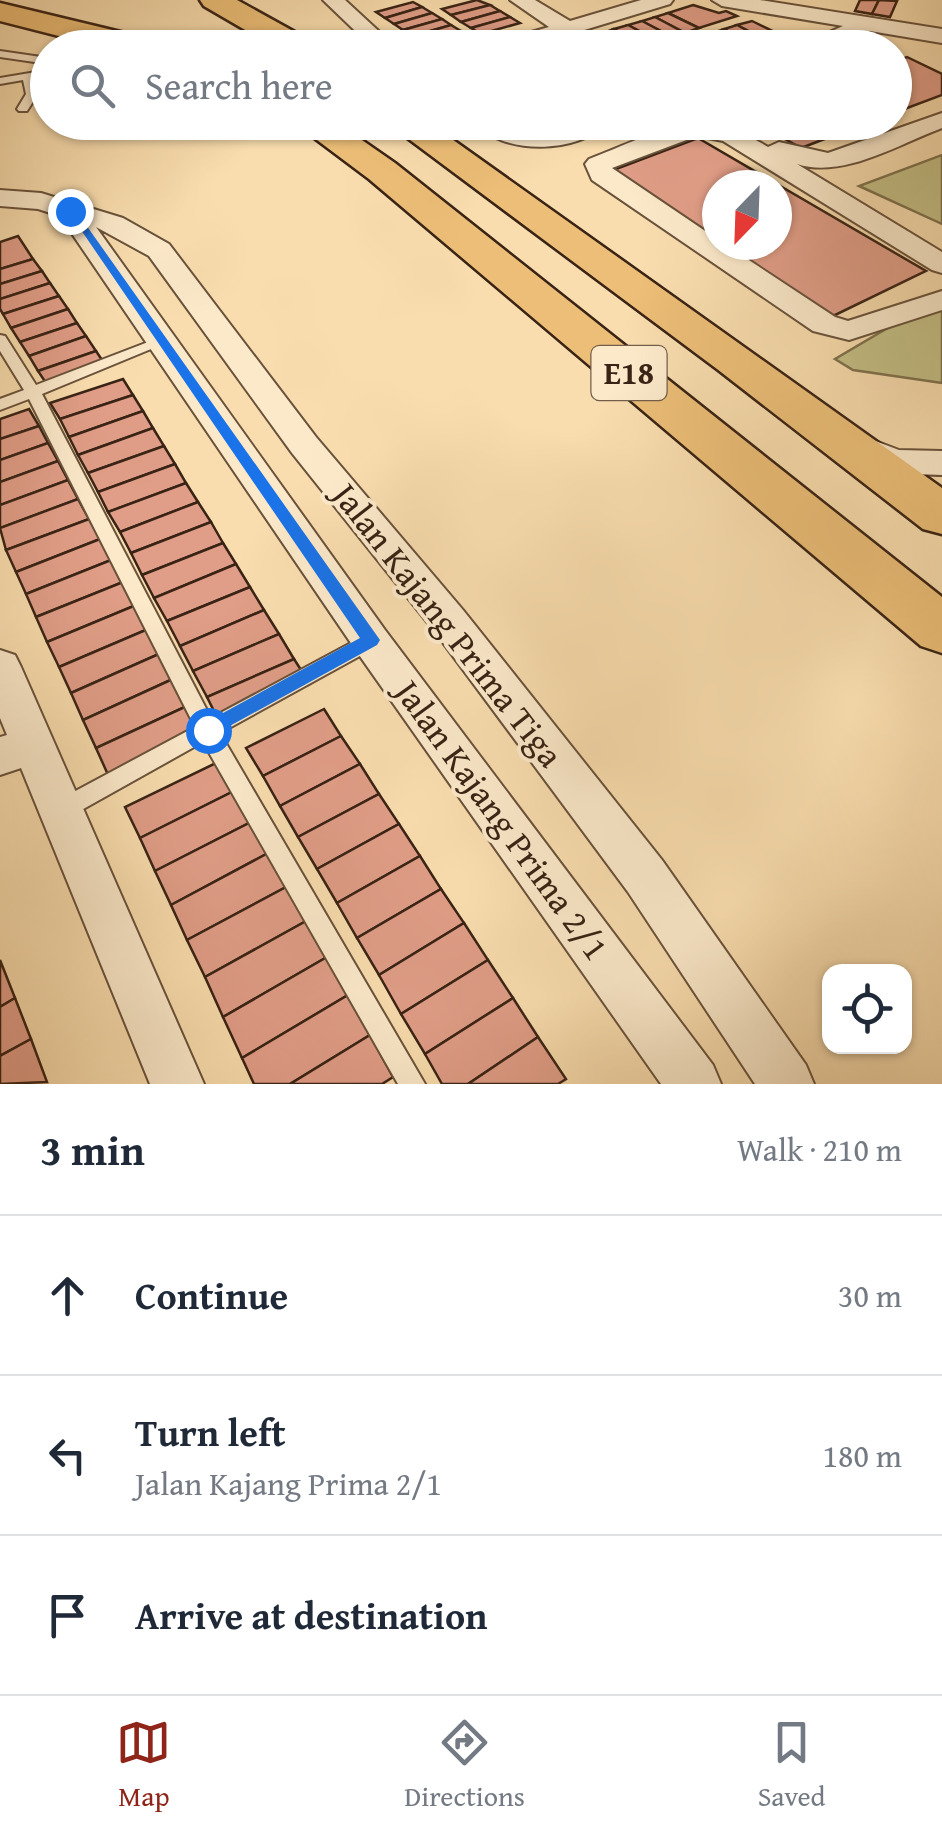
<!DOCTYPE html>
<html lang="en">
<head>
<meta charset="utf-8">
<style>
  body { margin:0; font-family:"Gentium Book Plus",serif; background:#f2f2f3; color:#1f2937 }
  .controls { position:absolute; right:30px; bottom:30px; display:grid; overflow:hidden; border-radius:20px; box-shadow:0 2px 8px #0004 }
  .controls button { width:90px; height:90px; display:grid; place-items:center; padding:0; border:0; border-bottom:2px solid #e0e1e3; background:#fff; color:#1f2937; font:50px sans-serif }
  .compass { position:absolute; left:702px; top:170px; width:90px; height:90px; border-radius:50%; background:#fff; box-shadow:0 2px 8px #0004; rotate:203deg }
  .stop { position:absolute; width:30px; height:30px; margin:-22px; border:8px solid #1a73e8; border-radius:50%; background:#fff }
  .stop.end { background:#1a73e8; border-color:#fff; box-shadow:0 2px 10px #0008 }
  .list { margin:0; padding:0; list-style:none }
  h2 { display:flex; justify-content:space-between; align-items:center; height:130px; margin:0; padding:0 40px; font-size:42px }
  h2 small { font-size:32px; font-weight:400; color:#747a83 }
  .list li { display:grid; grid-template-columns:65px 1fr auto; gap:30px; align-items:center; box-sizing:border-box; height:160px; padding:0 40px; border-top:2px solid #e0e1e3 }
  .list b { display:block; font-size:38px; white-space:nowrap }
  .list p { margin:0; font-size:32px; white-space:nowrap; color:#747a83 }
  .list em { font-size:32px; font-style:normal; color:#747a83 }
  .icon { flex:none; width:55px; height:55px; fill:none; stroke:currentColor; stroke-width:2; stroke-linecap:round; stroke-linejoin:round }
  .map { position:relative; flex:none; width:942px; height:1084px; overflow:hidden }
  .search { position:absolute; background:#fff; box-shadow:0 2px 8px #0004; left:30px; right:30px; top:30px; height:110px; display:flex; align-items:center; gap:25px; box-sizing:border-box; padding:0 35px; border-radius:55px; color:#747a83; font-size:38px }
  .sheet { height:610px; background:#fff }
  nav { display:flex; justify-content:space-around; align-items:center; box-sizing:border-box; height:140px; border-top:2px solid #e0e1e3; background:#fff; font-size:28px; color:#747a83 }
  nav a { display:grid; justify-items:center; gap:5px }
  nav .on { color:#8f2418 }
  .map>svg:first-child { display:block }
  .green { fill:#c4bf85; stroke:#7e714d; stroke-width:2.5 }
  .building { fill:#e09d87; stroke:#392315; stroke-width:2.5 }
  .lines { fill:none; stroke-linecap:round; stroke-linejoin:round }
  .lane-casing { stroke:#69523b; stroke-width:4 }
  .street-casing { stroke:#69523b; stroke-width:4 }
  .highway-casing { stroke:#392315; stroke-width:5 }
  .lane { fill:#fbe9ca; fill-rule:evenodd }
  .street { fill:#fbe9ca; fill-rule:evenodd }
  .highway { fill:#ecbe77; fill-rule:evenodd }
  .route { fill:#1a73e8 }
  .labels { text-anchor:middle; stroke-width:8; stroke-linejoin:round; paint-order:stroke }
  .shield { fill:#fbe9ca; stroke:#735e4b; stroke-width:2.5 }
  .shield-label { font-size:32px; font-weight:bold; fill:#392315 }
  .street-label { font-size:35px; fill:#392315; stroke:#fbe9ca }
</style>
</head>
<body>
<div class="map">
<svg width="942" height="1084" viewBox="0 0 942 1084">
  <rect width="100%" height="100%" fill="#f9ddae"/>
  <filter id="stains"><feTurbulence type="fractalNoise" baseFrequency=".002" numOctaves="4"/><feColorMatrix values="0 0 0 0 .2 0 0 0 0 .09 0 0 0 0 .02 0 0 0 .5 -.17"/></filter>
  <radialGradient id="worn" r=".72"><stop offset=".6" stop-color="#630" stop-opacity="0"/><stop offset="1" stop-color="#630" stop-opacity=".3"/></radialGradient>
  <!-- green -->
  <g class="green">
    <polygon points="942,155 942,224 859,186"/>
    <polygon points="942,296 942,383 853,370 835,359"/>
  </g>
  <!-- building -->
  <g class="building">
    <polygon points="477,0 490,5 451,15 442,9"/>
    <polygon points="860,0 879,0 872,14 855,11"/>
    <polygon points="879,0 897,1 890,17 872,14"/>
    <polygon points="413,2 422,7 385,18 376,12"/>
    <polygon points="490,5 500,11 461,22 451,15"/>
    <polygon points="693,5 719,13 726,11 737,16 699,28 668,13"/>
    <polygon points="422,7 432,13 394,24 385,18"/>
    <polygon points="500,11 510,17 471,28 461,22"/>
    <polygon points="432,13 442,19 403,30 394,24"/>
    <polygon points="668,13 699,28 685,33 655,17"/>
    <polygon points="510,17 520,23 481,34 471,28"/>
    <polygon points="655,17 685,33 672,37 642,21"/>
    <polygon points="442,19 451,25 413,36 403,30"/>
    <polygon points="642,21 672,37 658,41 628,25"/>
    <polygon points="752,21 785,37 769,42 737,25"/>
    <polygon points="451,25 461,31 423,42 413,36"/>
    <polygon points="628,25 658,41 644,46 614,29"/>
    <polygon points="737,25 769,42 756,46 724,29"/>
    <polygon points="614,29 644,46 626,48 601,34"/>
    <polygon points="724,29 756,46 737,48 710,34"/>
    <polygon points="461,31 472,38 438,48 423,42"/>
    <polygon points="601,34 626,48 604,48 586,38"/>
    <polygon points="710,34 737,48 715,48 697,38"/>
    <polygon points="907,57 942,74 942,95 894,113 894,62"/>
    <polygon points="755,122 869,122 801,148"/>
    <polygon points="698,138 926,271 831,317 720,245 777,245 777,185 717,185 717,243 608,172"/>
    <polygon points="18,236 33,259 0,269 0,242"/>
    <polygon points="33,259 42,271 0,284 0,269"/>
    <polygon points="42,271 50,283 0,299 0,284"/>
    <polygon points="50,283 59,296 3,314 0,309 0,299"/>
    <polygon points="59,296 68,309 11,328 3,314"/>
    <polygon points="68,309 77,323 20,342 11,328"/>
    <polygon points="77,323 86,336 29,356 20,342"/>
    <polygon points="86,336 96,351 38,371 29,356"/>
    <polygon points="96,351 106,366 48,386 38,371"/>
    <polygon points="123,379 133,395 60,419 50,403"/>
    <polygon points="133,395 143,411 69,437 60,419"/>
    <polygon points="29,409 39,426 0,439 0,419"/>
    <polygon points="143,411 153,428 78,455 69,437"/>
    <polygon points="39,426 48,443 0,460 0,439"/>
    <polygon points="153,428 164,446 88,473 78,455"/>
    <polygon points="48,443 58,461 0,482 0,460"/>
    <polygon points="164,446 175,464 98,492 88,473"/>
    <polygon points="58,461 68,480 0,505 0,482"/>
    <polygon points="175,464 186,483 108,512 98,492"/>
    <polygon points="68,480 78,499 0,528 0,505"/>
    <polygon points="186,483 198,502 120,532 108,512"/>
    <polygon points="78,499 89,519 6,550 0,528"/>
    <polygon points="198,502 211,522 131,553 120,532"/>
    <polygon points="89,519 100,539 16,572 6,550"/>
    <polygon points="211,522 223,543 142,575 131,553"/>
    <polygon points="100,539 111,560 26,594 16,572"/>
    <polygon points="223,543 236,564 154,598 142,575"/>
    <polygon points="111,560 123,582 36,617 26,594"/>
    <polygon points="236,564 250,587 167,621 154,598"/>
    <polygon points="123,582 136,605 47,642 36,617"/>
    <polygon points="250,587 264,610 180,646 167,621"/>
    <polygon points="136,605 148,629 59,667 47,642"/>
    <polygon points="264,610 279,634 193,671 180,646"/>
    <polygon points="148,629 161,653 71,693 59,667"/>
    <polygon points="279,634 294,659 207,697 193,671"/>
    <polygon points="161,653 175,678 83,720 71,693"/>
    <polygon points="294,659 310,684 221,725 207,697"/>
    <polygon points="175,678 189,705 96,748 83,720"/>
    <polygon points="189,705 205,732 109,777 96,748"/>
    <polygon points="324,709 341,736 263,776 246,748"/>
    <polygon points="341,736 360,764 280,806 263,776"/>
    <polygon points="220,761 236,790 140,838 125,807"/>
    <polygon points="360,764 379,794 298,837 280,806"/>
    <polygon points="236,790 253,821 155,871 140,838"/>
    <polygon points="379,794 399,824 317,869 298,837"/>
    <polygon points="253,821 270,852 171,905 155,871"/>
    <polygon points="399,824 420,856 337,903 317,869"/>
    <polygon points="270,852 288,886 187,940 171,905"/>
    <polygon points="420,856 441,889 357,938 337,903"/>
    <polygon points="288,886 308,920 205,977 187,940"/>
    <polygon points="441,889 464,923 379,975 357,938"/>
    <polygon points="308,920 327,957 223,1017 205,977"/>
    <polygon points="464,923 488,960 401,1014 379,975"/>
    <polygon points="327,957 348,995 242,1058 223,1017"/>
    <polygon points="0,960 15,998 0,1007"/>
    <polygon points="488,960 513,998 425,1054 401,1014"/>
    <polygon points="348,995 370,1035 290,1084 254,1084 242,1058"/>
    <polygon points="15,998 31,1039 0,1056 0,1007"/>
    <polygon points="513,998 538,1037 468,1084 442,1084 425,1054"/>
    <polygon points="370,1035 393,1077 382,1084 290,1084"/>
    <polygon points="538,1037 566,1079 558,1084 468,1084"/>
    <polygon points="31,1039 47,1082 0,1084 0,1056"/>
  </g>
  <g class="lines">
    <defs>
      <g id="lane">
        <polygon points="0,51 48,58 48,64 0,57"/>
        <polygon points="48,70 48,76 33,79 38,94 27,111 19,111 17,109 26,94 23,80 0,84 0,78"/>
        <polygon points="0,335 5,336 36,385 156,339 166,339 168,342 42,394 211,718 364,636 371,634 378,636 380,641 378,646 220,733 425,1084 398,1084 203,742 69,817 61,820 53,817 50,810 53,803 195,727 29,399 0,410 0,399 24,390 0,351"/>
      </g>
      <g id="street">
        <polygon points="323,0 345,0 397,48 373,48"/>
        <polygon points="510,0 535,0 570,21 641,0 673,0 670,4 525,48 489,48 492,43 549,27"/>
        <polygon points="712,0 760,0 942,29 942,43 870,31 826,48 793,48 843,26 722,6"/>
        <path d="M942,113V128C899,144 843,179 797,164L942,252V273L932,270L723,141L697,136L612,168L717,239V245H726L835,317L848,321L942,291V310L849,340L813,331L592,180L585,164L589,159C661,132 696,103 768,147L779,142L828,153Z"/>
        <path d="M473,122H504L525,132L540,133L574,122H609C578,154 504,156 473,122Z"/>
        <polygon points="0,190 41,193 123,218 169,244 316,437 463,610 662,860 806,1065 814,1084 755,1084 628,892 435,632 292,453 149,256 96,227 385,630 713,1065 721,1084 661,1084 357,652 60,216 38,209 0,206"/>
        <path d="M857,434L899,450L942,451V475C911,474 858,476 840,446L845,438Z"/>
        <polygon points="0,650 15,655 21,667 204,1084 150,1084 21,768 0,775 0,737 7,735 0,718"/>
      </g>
      <g id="highway">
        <polygon points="200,0 237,0 311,41 316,48 276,48 204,6"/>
        <polygon points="0,3 158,41 163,48 106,48 0,21"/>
        <polygon points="293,122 336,122 395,163 942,597 942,653 921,646 369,179"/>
        <polygon points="386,122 428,122 942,488 942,534 923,529 717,369"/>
      </g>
    </defs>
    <!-- lane casing -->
    <use href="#lane" class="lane-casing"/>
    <!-- street casing -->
    <use href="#street" class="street-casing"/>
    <!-- highway casing -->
    <use href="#highway" class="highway-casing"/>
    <!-- lane -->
    <use href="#lane" class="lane"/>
    <!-- street -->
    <use href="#street" class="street"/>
    <!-- highway -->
    <use href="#highway" class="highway"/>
  </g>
  <!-- route -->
  <polygon class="route" points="66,208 74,208 380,640 377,645 208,738 198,730 201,725 360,638"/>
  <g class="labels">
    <!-- shield labels -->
    <rect class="shield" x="591.5" y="346" width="75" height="54" rx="8"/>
    <g class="shield-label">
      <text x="629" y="384">E18</text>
    </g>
    <!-- street labels -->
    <g class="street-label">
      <text transform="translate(448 625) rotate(52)" y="12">Jalan Kajang Prima Tiga</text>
      <text transform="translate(502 820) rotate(54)" y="12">Jalan Kajang Prima 2/1</text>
    </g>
  </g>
  <rect width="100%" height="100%" filter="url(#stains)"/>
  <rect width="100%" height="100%" fill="url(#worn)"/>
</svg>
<div class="controls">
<button><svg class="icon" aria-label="locate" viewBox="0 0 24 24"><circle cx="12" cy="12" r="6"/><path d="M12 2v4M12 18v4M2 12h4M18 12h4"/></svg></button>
</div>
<svg class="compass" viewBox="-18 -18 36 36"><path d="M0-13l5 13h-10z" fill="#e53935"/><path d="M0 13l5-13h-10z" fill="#747a83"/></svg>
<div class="stop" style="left:208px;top:730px"></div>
<div class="stop end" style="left:70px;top:211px"></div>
<div class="search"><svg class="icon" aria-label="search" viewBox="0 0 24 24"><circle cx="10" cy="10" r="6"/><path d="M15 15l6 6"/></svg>Search here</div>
</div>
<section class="sheet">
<h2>3 min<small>Walk · 210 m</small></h2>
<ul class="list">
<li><svg class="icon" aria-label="ahead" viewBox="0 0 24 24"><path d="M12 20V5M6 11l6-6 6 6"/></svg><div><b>Continue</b></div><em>30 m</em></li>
<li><svg class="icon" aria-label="left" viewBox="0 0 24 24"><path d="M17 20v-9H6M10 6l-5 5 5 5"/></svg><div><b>Turn left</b><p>Jalan Kajang Prima 2/1</p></div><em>180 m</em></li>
<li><svg class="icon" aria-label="arrive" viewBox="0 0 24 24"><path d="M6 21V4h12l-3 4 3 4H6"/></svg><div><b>Arrive at destination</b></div></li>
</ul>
</section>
<nav>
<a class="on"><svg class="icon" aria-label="map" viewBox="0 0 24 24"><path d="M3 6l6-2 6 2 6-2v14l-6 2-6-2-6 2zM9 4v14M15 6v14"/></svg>Map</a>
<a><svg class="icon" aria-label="directions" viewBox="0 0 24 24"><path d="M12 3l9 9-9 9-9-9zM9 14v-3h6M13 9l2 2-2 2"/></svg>Directions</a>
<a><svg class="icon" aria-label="saved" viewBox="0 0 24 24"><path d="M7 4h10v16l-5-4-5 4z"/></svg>Saved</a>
</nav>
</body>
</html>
